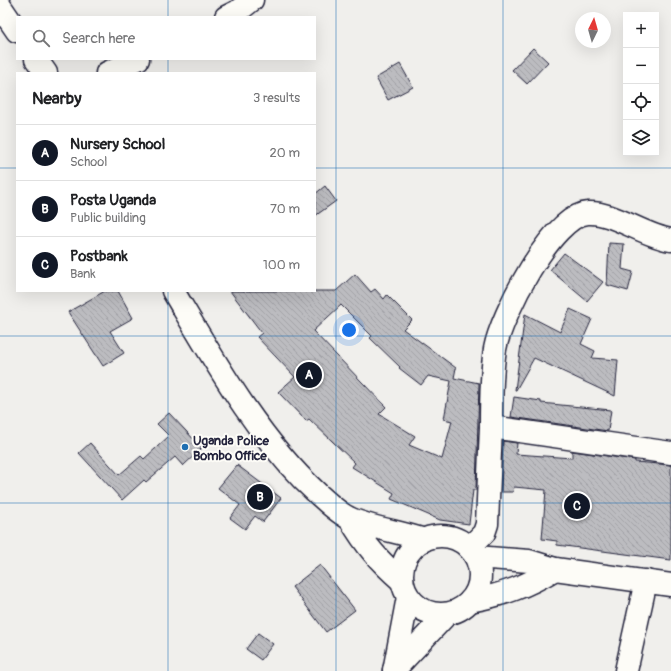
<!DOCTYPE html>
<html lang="en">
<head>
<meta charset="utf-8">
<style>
  body { margin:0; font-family:Pangolin,sans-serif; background:#f2f2f2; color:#202124 }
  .controls { position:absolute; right:12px; top:12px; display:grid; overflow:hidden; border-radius:0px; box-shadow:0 4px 16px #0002 }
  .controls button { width:36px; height:36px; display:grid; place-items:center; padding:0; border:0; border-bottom:1px solid #e0e0e0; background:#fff; color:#202124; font:20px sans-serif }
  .compass { position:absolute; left:575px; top:12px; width:36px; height:36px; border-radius:50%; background:#fff; box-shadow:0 4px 16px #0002; rotate:5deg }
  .you { position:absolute; left:349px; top:330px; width:14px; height:14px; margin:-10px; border:3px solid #fff; border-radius:50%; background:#1a73e8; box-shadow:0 0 0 6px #1a73e833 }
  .badge { display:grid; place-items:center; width:26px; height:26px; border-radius:50%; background:#111827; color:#fff; font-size:13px; font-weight:700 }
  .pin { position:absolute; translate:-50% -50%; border:2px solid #fff; box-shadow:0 1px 4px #0006 }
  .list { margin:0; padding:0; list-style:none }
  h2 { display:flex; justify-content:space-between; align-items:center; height:52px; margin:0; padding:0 16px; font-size:17px }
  h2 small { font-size:13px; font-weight:400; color:#757577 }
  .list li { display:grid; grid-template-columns:26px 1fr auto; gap:12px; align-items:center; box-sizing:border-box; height:56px; padding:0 16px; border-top:1px solid #e0e0e0 }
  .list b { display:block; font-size:15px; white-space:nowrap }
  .list p { margin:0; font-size:13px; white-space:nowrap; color:#757577 }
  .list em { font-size:13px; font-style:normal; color:#757577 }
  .icon { flex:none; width:22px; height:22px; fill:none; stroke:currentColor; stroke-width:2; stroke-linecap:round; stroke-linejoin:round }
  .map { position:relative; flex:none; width:671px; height:671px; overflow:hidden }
  .search { position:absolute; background:#fff; box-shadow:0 4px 16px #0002; left:16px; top:16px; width:300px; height:44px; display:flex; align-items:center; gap:10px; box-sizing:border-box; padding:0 14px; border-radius:0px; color:#757577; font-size:15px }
  .panel { position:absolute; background:#fff; box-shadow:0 4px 16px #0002; left:16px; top:72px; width:300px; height:220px; border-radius:0px }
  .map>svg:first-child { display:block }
  .building { fill:url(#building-back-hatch); stroke:#22223b; fill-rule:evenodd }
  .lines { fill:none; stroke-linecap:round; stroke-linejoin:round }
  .minor-casing { stroke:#22223b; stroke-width:25 }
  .minor { stroke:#fdfcf7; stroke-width:22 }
  .grid { fill:none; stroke:#1f6fb2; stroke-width:1; stroke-opacity:0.55 }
  .poi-dot { fill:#1f6fb2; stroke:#fdfcf7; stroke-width:1.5 }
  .labels { text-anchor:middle; stroke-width:4; stroke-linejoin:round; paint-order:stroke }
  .poi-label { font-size:13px; font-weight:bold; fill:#22223b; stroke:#fdfcf7; text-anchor:start }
</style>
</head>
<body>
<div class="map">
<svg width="671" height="671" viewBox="0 0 671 671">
  <defs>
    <pattern id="building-back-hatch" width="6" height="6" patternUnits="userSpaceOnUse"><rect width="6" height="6" fill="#bcbcc0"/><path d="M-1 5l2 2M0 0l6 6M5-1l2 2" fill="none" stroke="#a1a1a6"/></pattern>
  </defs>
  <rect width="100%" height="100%" fill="#f0efec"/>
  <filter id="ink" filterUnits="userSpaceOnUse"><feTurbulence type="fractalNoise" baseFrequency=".025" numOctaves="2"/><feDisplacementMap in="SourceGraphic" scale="8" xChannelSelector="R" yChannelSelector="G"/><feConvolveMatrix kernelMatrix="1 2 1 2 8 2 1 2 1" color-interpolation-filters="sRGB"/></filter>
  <g filter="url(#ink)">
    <!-- building -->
    <g class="building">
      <polygon points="533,48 548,62 527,84 512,70"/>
      <polygon points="400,64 413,87 388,100 376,78"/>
      <polygon points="325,186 336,201 315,216 315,194"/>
      <polygon points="609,243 624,244 622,269 633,272 628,291 607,285"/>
      <polygon points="564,253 603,282 587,301 550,270"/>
      <path d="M355,274L371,292L375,289L384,299L387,295L412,320L403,329L456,368L454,378L479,383L476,490H473L469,524L440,520L391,499L394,493L352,467L355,463L309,419L306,421L278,392L295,377L257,337L262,333L230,291H336ZM341,305L372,336L370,338L400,367L399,368L421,385L428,376L451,381L444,419L452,421L442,459L409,445L415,436L379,414L386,407L313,331Z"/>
      <polygon points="105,291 118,291 133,318 110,331 124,353 103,366 68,312"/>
      <polygon points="570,309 592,319 581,344 595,351 592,358 618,360 615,396 534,358 516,390 515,390 525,314 560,332"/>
      <polygon points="514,397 541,401 541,403 611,410 608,431 511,417"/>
      <polygon points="169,413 202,448 183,466 175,457 146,482 144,480 122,500 79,453 90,443 119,475 141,456 144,459 169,436 157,424"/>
      <polygon points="503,441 517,443 516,454 572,458 572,451 635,460 635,462 671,465 671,560 557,545 557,541 542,539 546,490 514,487 513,492 501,492"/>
      <polygon points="237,465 281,498 263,522 255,516 245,529 230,518 240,505 218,488"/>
      <polygon points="320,565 355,610 326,632 292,587"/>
      <polygon points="258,633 273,644 261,660 246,649"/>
    </g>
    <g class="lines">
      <defs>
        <g id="minor">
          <polyline points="0,6 17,31"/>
          <polyline points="226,17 238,11 252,0"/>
          <polyline points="36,59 46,73"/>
          <polyline points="107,73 138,59"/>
          <path d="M671,240C644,236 612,211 588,213C552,215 501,316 495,349C491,374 491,401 491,427L671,453"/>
          <path d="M173,291C214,360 258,439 317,493C327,502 339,514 351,519C372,528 401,532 424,540"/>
          <path d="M350,519C366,546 378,560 402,581"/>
          <circle cx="441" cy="575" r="39"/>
          <polyline points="469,548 484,533 487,524 491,427"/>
          <polyline points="476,557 529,561 555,569 671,585"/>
          <path d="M470,601C503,595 527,586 555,569"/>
          <polyline points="394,670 447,614"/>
          <polyline points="394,671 408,597"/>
          <polyline points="626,671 646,581"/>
        </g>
      </defs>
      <!-- minor casing -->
      <use href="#minor" class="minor-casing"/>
      <!-- minor -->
      <use href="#minor" class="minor"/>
    </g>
  </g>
  <!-- grid -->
  <path class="grid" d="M168,0V17M336,0V671M503,0V671M168,59V73M0,168H17M315,168H671M168,291V671M0,336H671M0,503H671"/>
  <!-- markers -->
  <circle class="poi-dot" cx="185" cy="447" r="4"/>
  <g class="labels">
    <!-- poi labels -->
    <g class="poi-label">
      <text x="193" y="445">Uganda Police<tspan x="193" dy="15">Bombo Office</tspan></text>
    </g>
  </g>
</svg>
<div class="controls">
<button>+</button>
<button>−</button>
<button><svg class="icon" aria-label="locate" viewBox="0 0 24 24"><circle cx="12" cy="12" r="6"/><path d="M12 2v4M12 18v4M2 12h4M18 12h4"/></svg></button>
<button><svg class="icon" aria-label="layers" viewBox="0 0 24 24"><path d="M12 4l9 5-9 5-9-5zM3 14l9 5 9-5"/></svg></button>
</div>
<svg class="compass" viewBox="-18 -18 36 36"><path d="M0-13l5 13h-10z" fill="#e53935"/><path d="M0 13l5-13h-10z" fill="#757577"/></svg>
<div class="you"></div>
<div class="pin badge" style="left:309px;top:375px">A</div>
<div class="pin badge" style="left:260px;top:497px">B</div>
<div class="pin badge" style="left:577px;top:506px">C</div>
<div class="search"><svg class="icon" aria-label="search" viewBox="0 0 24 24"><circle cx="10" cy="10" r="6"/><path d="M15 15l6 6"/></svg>Search here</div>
<section class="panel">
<h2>Nearby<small>3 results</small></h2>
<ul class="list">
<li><span class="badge">A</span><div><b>Nursery School</b><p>School</p></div><em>20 m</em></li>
<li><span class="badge">B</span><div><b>Posta Uganda</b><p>Public building</p></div><em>70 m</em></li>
<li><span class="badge">C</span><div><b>Postbank</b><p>Bank</p></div><em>100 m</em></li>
</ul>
</section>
</div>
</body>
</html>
